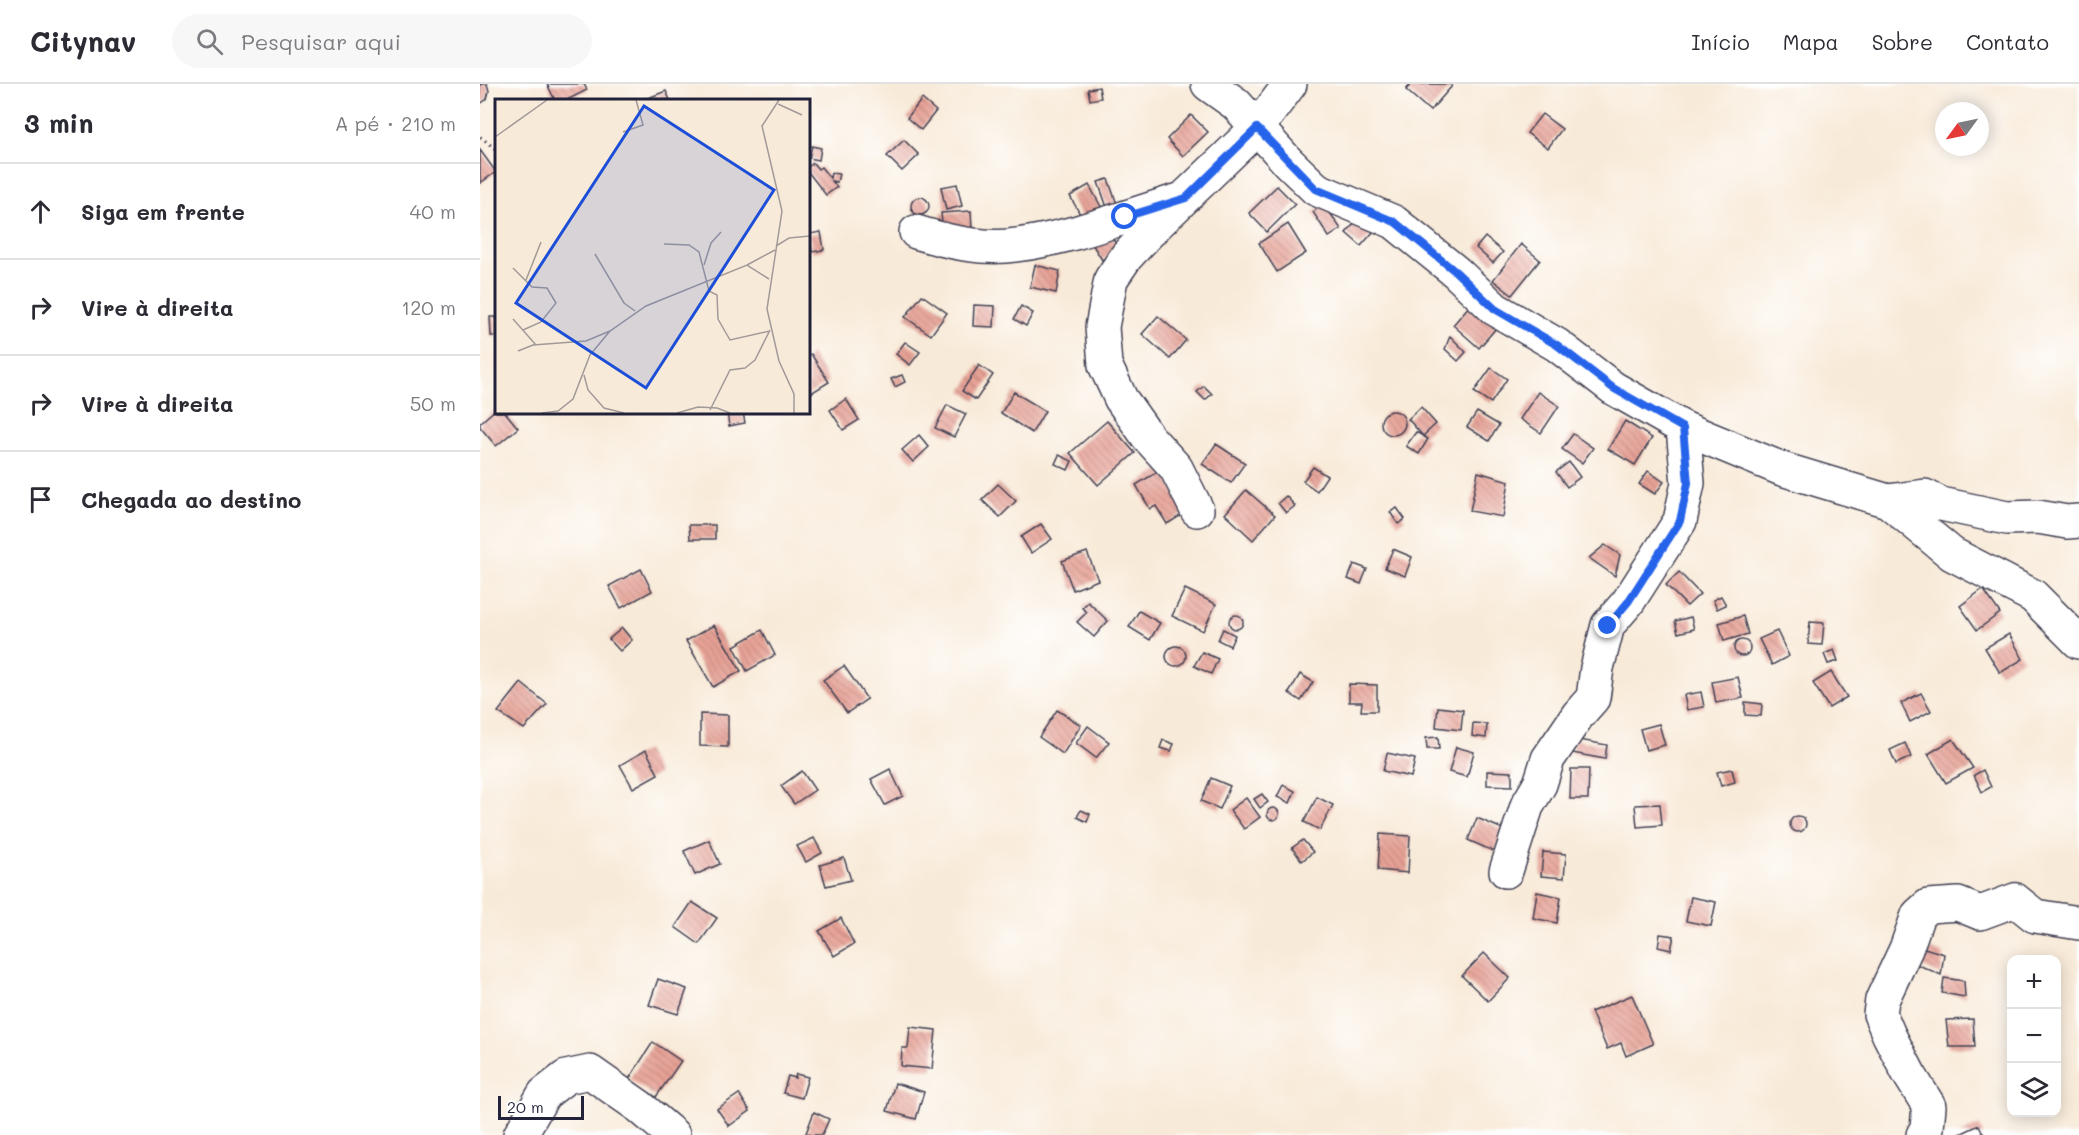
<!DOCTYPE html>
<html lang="pt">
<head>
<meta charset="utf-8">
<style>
  body { margin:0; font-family:Mali,sans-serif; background:#f7f7f7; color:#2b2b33 }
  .controls { position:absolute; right:18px; bottom:18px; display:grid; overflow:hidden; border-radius:12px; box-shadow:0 3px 15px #0003 }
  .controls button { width:54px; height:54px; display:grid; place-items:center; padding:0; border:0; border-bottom:2px solid #e1e1e2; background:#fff; color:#2b2b33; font:30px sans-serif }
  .compass { position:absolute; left:1455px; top:18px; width:54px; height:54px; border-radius:50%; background:#fff; box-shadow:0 3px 15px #0003; rotate:237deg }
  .scale { position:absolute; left:18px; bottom:15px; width:86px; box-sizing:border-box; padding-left:6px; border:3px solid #22223b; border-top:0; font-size:16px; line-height:21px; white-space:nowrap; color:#22223b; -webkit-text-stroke:4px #fff; paint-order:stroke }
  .stop { position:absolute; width:18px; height:18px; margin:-14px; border:4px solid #2563eb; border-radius:50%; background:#fff }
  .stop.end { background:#2563eb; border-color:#fff; box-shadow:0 2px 6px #0008 }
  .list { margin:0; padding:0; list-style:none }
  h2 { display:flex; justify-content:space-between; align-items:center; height:78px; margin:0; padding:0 24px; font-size:26px }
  h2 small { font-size:20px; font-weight:400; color:#7c7c81 }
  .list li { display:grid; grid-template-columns:39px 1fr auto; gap:18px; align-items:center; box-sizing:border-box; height:96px; padding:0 24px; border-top:2px solid #e1e1e2 }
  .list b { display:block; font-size:22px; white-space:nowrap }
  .list em { font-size:20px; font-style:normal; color:#7c7c81 }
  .icon { flex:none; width:33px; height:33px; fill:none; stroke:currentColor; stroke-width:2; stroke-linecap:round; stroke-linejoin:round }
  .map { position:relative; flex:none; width:1599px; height:1051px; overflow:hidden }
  header { display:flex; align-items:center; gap:36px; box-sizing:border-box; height:84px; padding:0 30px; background:#fff; border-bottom:2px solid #e1e1e2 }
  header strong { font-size:28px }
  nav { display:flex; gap:33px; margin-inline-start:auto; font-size:21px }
  .search { width:420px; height:54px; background:#f7f7f7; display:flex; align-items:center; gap:15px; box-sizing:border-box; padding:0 21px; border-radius:33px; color:#7c7c81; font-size:22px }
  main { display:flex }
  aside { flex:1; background:#fff }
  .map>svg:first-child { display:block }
  .building { fill:url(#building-back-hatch) }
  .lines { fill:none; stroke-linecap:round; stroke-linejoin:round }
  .minor-casing { stroke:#424053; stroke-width:36 }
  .path { stroke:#424053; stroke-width:4; stroke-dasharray:1.5 4.5; stroke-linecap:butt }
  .minor { stroke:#fff; stroke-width:33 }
  .route { stroke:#2563eb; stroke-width:8 }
  .inset-road { fill:none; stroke:#a29a99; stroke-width:1.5 }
  .view { fill:#1d4ed8; fill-opacity:0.15; stroke:#1d4ed8; stroke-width:3 }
  .inset-edge { fill:none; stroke:#22223b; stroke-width:3 }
</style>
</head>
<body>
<header>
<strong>Citynav</strong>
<div class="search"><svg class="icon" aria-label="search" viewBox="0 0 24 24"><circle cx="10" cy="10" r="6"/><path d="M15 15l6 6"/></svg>Pesquisar aqui</div>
<nav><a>Início</a><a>Mapa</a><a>Sobre</a><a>Contato</a></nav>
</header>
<main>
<aside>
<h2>3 min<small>A pé · 210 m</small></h2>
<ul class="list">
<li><svg class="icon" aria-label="ahead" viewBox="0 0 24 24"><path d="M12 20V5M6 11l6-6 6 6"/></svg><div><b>Siga em frente</b></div><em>40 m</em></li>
<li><svg class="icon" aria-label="right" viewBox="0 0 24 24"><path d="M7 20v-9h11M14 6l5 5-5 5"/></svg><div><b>Vire à direita</b></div><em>120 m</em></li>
<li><svg class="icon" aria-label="right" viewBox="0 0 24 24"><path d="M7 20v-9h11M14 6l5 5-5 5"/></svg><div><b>Vire à direita</b></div><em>50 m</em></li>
<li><svg class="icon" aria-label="arrive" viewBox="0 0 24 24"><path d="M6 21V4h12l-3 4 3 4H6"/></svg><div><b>Chegada ao destino</b></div></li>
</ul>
</aside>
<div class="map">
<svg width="1599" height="1051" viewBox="0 0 1599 1051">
  <defs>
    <pattern id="building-back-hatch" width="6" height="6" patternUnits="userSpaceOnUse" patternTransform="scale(1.5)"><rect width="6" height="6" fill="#e8a296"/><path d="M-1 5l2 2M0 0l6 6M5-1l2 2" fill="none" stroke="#bc847c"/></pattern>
  </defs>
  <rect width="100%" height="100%" fill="#fff"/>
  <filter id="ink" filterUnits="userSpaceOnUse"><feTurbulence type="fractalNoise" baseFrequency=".0167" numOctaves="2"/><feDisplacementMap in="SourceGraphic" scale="12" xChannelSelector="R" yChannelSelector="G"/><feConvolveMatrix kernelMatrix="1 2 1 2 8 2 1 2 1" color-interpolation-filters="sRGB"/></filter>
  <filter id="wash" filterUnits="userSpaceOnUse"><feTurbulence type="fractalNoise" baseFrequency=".008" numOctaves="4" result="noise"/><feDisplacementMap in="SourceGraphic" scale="24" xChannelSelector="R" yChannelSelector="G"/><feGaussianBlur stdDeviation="1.35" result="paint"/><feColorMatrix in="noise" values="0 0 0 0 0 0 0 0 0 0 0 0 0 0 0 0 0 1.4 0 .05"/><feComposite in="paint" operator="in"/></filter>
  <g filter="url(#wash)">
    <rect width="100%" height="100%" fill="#f8ead8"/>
    <g id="blocks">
      <!-- building -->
      <g class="building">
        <polygon points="0,0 7,0 9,7 7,15 0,20"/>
        <polygon points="67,0 104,0 107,6 87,16 75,16"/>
        <polygon points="931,0 970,0 972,2 950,27 926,6"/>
        <polygon points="619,3 621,14 610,16 608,5"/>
        <polygon points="186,7 190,16 163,16"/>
        <polygon points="442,15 456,27 441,46 427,34"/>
        <polygon points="1062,30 1082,45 1068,64 1047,49"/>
        <polygon points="711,31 728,48 703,72 687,55"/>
        <polygon points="424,56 439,71 422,87 407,72"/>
        <polygon points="332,62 341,64 339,76 329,74"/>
        <polygon points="0,66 16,88 0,99"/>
        <polygon points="333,79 338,85 341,83 350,94 351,89 359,90 357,98 352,97 357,103 346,111 328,88 328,83"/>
        <polygon points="628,95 638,123 628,126 618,98"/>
        <polygon points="477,100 482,122 466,126 461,103"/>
        <polygon points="609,101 624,128 605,139 590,112"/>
        <polygon points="797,102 815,120 787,148 769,129"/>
        <circle cx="440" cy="122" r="9"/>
        <polygon points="844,120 861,145 849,153 833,128"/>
        <polygon points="491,127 492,146 463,148 461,129"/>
        <polygon points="879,134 894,147 881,162 866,149"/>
        <polygon points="808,140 826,169 797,188 779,159"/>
        <polygon points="341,148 344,166 332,168 329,150"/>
        <polygon points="629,148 639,165 622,176 611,158"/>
        <polygon points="1005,153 1023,168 1013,179 996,164"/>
        <polygon points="1041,160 1060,176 1032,211 1013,196"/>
        <polygon points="555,181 580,187 576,209 550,203"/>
        <polygon points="442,211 467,229 451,251 425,233"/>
        <polygon points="494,221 515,222 514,243 493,242"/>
        <polygon points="990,221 1017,243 999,264 973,241"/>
        <polygon points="541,222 553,229 546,242 534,235"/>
        <polygon points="678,232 706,256 690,275 662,250"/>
        <polygon points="10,233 16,233 16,252 11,252"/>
        <polygon points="970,252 986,268 978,277 965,265"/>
        <polygon points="425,258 440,268 430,281 416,270"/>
        <polygon points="331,270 349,298 328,311 328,272"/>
        <polygon points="499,281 513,291 496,316 482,307"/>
        <polygon points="1011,284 1027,295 1011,319 994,308"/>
        <polygon points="422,291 425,298 415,303 411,295"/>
        <polygon points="724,302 732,310 725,316 717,308"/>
        <polygon points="534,308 565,327 552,349 521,329"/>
        <polygon points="1058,308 1079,322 1061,349 1040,335"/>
        <polygon points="366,315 379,336 363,346 350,326"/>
        <polygon points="467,321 486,330 474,353 455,344"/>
        <polygon points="941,323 956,340 943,352 928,335"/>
        <polygon points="16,325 16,328 25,328 38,344 16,362 0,343 0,339"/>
        <circle cx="913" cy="339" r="12"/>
        <polygon points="247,328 263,328 265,339 249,342"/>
        <polygon points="997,328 1019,341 1009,357 987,343"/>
        <polygon points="627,337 655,369 618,401 590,369"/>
        <polygon points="1145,337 1172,354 1155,381 1128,365"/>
        <polygon points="936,348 948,355 939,370 926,362"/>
        <polygon points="1093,350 1113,364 1102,379 1082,365"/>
        <polygon points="439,351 449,363 433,378 422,366"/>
        <polygon points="736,360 765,379 751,399 722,380"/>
        <polygon points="579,371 592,377 588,386 575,380"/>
        <polygon points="1089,378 1100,393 1087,403 1076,388"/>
        <polygon points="833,383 847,392 837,407 823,397"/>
        <polygon points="683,384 705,429 687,440 676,422 670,425 656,401"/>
        <polygon points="1168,387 1184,398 1175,410 1159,400"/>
        <polygon points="998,388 1029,397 1023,433 990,427"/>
        <polygon points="518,400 536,417 520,433 502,416"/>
        <polygon points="766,406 795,431 773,456 745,430"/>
        <polygon points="806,412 815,422 806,429 798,419"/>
        <polygon points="917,424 925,435 918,440 910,428"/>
        <polygon points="561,440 572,455 551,469 541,453"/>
        <polygon points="209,441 235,441 235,455 210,455"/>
        <polygon points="1125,461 1140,471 1135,492 1109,474"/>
        <polygon points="913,465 932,473 925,492 905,484"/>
        <polygon points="607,468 618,496 593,506 582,477"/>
        <polygon points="874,480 887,485 881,500 868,495"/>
        <polygon points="161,485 172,507 141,524 129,502"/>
        <polygon points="1199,488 1220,510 1207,522 1186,501"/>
        <polygon points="705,505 736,520 723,547 692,532"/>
        <polygon points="1503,505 1520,529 1497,546 1480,522"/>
        <polygon points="1241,512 1246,521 1237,525 1233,516"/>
        <polygon points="608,518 628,537 614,553 597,538 607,528 602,524"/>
        <polygon points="659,527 680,539 670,556 649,543"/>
        <circle cx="756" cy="538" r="7"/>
        <polygon points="1263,532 1268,550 1244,557 1239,539"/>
        <polygon points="1211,533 1214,545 1198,549 1195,537"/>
        <polygon points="1330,538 1344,539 1342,561 1328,560"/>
        <polygon points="234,541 261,587 233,603 206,557"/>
        <polygon points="142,544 152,556 140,567 129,555"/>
        <polygon points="743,545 755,551 750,562 738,556"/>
        <polygon points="282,546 295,571 267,587 254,562"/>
        <polygon points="1297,547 1309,572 1292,581 1279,555"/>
        <polygon points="1529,550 1543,575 1520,589 1505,564"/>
        <circle cx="1262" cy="564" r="8"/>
        <circle cx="696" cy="572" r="10"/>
        <polygon points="1354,566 1358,577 1348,580 1344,570"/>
        <polygon points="722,568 738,575 731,590 714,582"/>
        <polygon points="364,582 387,615 367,629 343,596"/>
        <polygon points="1351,588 1367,613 1349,624 1333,599"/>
        <polygon points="820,590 833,598 821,617 809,609"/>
        <polygon points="1258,593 1263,614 1236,619 1232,598"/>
        <polygon points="41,599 67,620 44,645 18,628"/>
        <polygon points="869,600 897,601 897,627 881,627 882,618 869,618"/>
        <polygon points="1221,608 1224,623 1207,626 1204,611"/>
        <polygon points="1441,609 1451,627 1430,638 1421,619"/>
        <polygon points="1265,618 1282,620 1281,632 1265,631"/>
        <polygon points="958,623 983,626 981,646 956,643"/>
        <polygon points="577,626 601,641 583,670 559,653"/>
        <polygon points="220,630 248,631 248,663 220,662"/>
        <polygon points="993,639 1007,640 1006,654 992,652"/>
        <polygon points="1179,640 1185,661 1166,666 1160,645"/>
        <polygon points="608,642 629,658 616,674 596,659"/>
        <polygon points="958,653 959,665 947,665 946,654"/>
        <polygon points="1094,655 1127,661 1125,675 1092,669"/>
        <polygon points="1473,655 1493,684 1466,699 1448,670"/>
        <polygon points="683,656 694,660 691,667 680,664"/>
        <polygon points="1425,659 1431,673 1416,680 1410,666"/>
        <polygon points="976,663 994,668 987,693 969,688"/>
        <polygon points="166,666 178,690 153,704 140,681"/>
        <polygon points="907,669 935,675 931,693 903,687"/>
        <polygon points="410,685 423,712 405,721 391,695"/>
        <polygon points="1091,685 1109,685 1108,715 1090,715"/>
        <polygon points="1252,685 1255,698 1241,702 1237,688"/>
        <polygon points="1503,686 1511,703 1502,708 1494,691"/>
        <polygon points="322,687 335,706 314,720 301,702"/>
        <polygon points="1007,687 1032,688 1032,702 1007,701"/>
        <polygon points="731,694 750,702 740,725 721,717"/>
        <polygon points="803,701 815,707 810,719 797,713"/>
        <polygon points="782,710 788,718 780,724 774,715"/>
        <polygon points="837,713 853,721 840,746 824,738"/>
        <polygon points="766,714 780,733 764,745 750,726"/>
        <polygon points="1180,720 1182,741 1157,743 1155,721"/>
        <circle cx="793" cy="730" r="6"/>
        <polygon points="601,726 610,730 607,738 597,733"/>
        <circle cx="1318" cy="740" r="8"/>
        <polygon points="997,734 1025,746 1015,768 988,756"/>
        <polygon points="900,750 930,752 928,789 898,786"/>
        <polygon points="334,754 342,769 326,778 317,762"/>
        <polygon points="229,756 240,780 215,791 204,767"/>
        <polygon points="823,756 833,768 822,777 812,764"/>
        <polygon points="1063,768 1086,770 1084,794 1061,792"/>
        <polygon points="364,774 371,796 346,802 340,781"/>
        <polygon points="1057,808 1081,813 1077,839 1053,834"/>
        <polygon points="1211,813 1236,818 1231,842 1206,837"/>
        <polygon points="212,818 237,834 219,860 195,843"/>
        <polygon points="361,834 374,860 354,872 339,847"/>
        <polygon points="1180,850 1194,852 1191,866 1178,863"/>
        <polygon points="1438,862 1464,870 1461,891 1434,879"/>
        <polygon points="1004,869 1030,894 1008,917 982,892"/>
        <polygon points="1464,894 1484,897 1485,913 1462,909"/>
        <polygon points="178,895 207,905 198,930 169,921"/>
        <polygon points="1152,911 1173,960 1146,972 1141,959 1127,965 1111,928"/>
        <polygon points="1493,935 1495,963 1469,963 1466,936"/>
        <polygon points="430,943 456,946 452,985 421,982 422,964 428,964"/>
        <polygon points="173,958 201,977 176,1013 149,995"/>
        <polygon points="316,990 328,993 322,1014 303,1009 308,992 315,994"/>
        <polygon points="415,999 444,1008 436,1035 407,1027"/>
        <polygon points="259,1010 270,1027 249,1042 237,1025"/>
        <polygon points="334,1028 349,1035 342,1051 331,1051 326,1049"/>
        <polygon points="1499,1041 1504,1051 1478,1051"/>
      </g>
    </g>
  </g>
  <g filter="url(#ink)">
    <use href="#blocks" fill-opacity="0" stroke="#424053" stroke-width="1.5"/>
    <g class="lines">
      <defs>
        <g id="minor">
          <polyline points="728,0 756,20 808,78 836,105 914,138 976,188 1015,225 1077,261 1133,304 1203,344 1302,385 1408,417 1472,470 1553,512 1599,558"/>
          <path d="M436,148C468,158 503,166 536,161C591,154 644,133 696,117"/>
          <polyline points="1408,417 1445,412 1461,420 1527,434 1558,433 1587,438 1599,437"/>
          <polyline points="717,426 696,384 668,353 641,315 625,281 622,243 631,195 646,173 674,143 777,44 810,0"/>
          <polyline points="1026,787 1047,722 1060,700 1068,675 1098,631 1113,614 1117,584 1128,541 1148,518 1200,437 1208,399 1203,344"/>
          <polyline points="40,1051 64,1010 86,993 110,988 160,1023 193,1051"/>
          <polyline points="1443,1051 1447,1044 1449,1022 1429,990 1409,951 1400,930 1402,916 1426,865 1438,831 1448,822 1478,820 1500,829 1535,816 1555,832 1599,839"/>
        </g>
      </defs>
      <!-- minor casing -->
      <use href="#minor" class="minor-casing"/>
      <!-- path -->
      <polyline class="path" points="0,53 16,66"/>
      <!-- minor -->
      <use href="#minor" class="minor"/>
    </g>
  </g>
  <g class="lines" filter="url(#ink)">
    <!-- route -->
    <polyline class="route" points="645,133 706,114 777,44 836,105 915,138 976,188 1015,225 1077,261 1133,304 1203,344 1208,399 1200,437 1148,518 1128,542"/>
  </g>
  <!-- overview -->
  <g transform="translate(15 15)">
    <rect width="315" height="315" fill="#f8ead8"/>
    <path class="inset-road" d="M284,1L267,27L287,112L272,210L284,262L299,295V314M283,5L307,16M128,33L148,26L141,1M0,38L52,1M169,145L194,146L204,153L214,192L222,196L223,220L235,241L275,232M281,147L294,139L315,137M100,155L129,204L140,212M209,166L216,144L226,133M252,166L280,151M18,169L37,188L52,189L61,204L46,223L28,231M31,181L46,143M18,220L41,246M23,252L38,246L91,242L115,232L151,207L252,166L274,180M89,276L93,291L109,309L129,314M215,311L235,271L250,269L260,261L275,231M47,314L63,312L78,300L95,256L115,232M182,314L203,308L222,309L235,314"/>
    <path class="view" d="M149,7L279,91L151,289L21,204Z"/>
    <rect width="315" height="315" class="inset-edge"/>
  </g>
</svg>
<div class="controls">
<button>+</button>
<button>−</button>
<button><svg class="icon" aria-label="layers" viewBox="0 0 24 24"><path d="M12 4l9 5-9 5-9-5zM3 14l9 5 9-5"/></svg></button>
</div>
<svg class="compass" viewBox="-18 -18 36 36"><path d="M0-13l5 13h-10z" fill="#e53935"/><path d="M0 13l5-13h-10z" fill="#7c7c81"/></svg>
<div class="scale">20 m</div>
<div class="stop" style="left:645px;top:133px"></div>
<div class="stop end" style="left:1128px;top:542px"></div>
</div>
</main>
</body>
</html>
